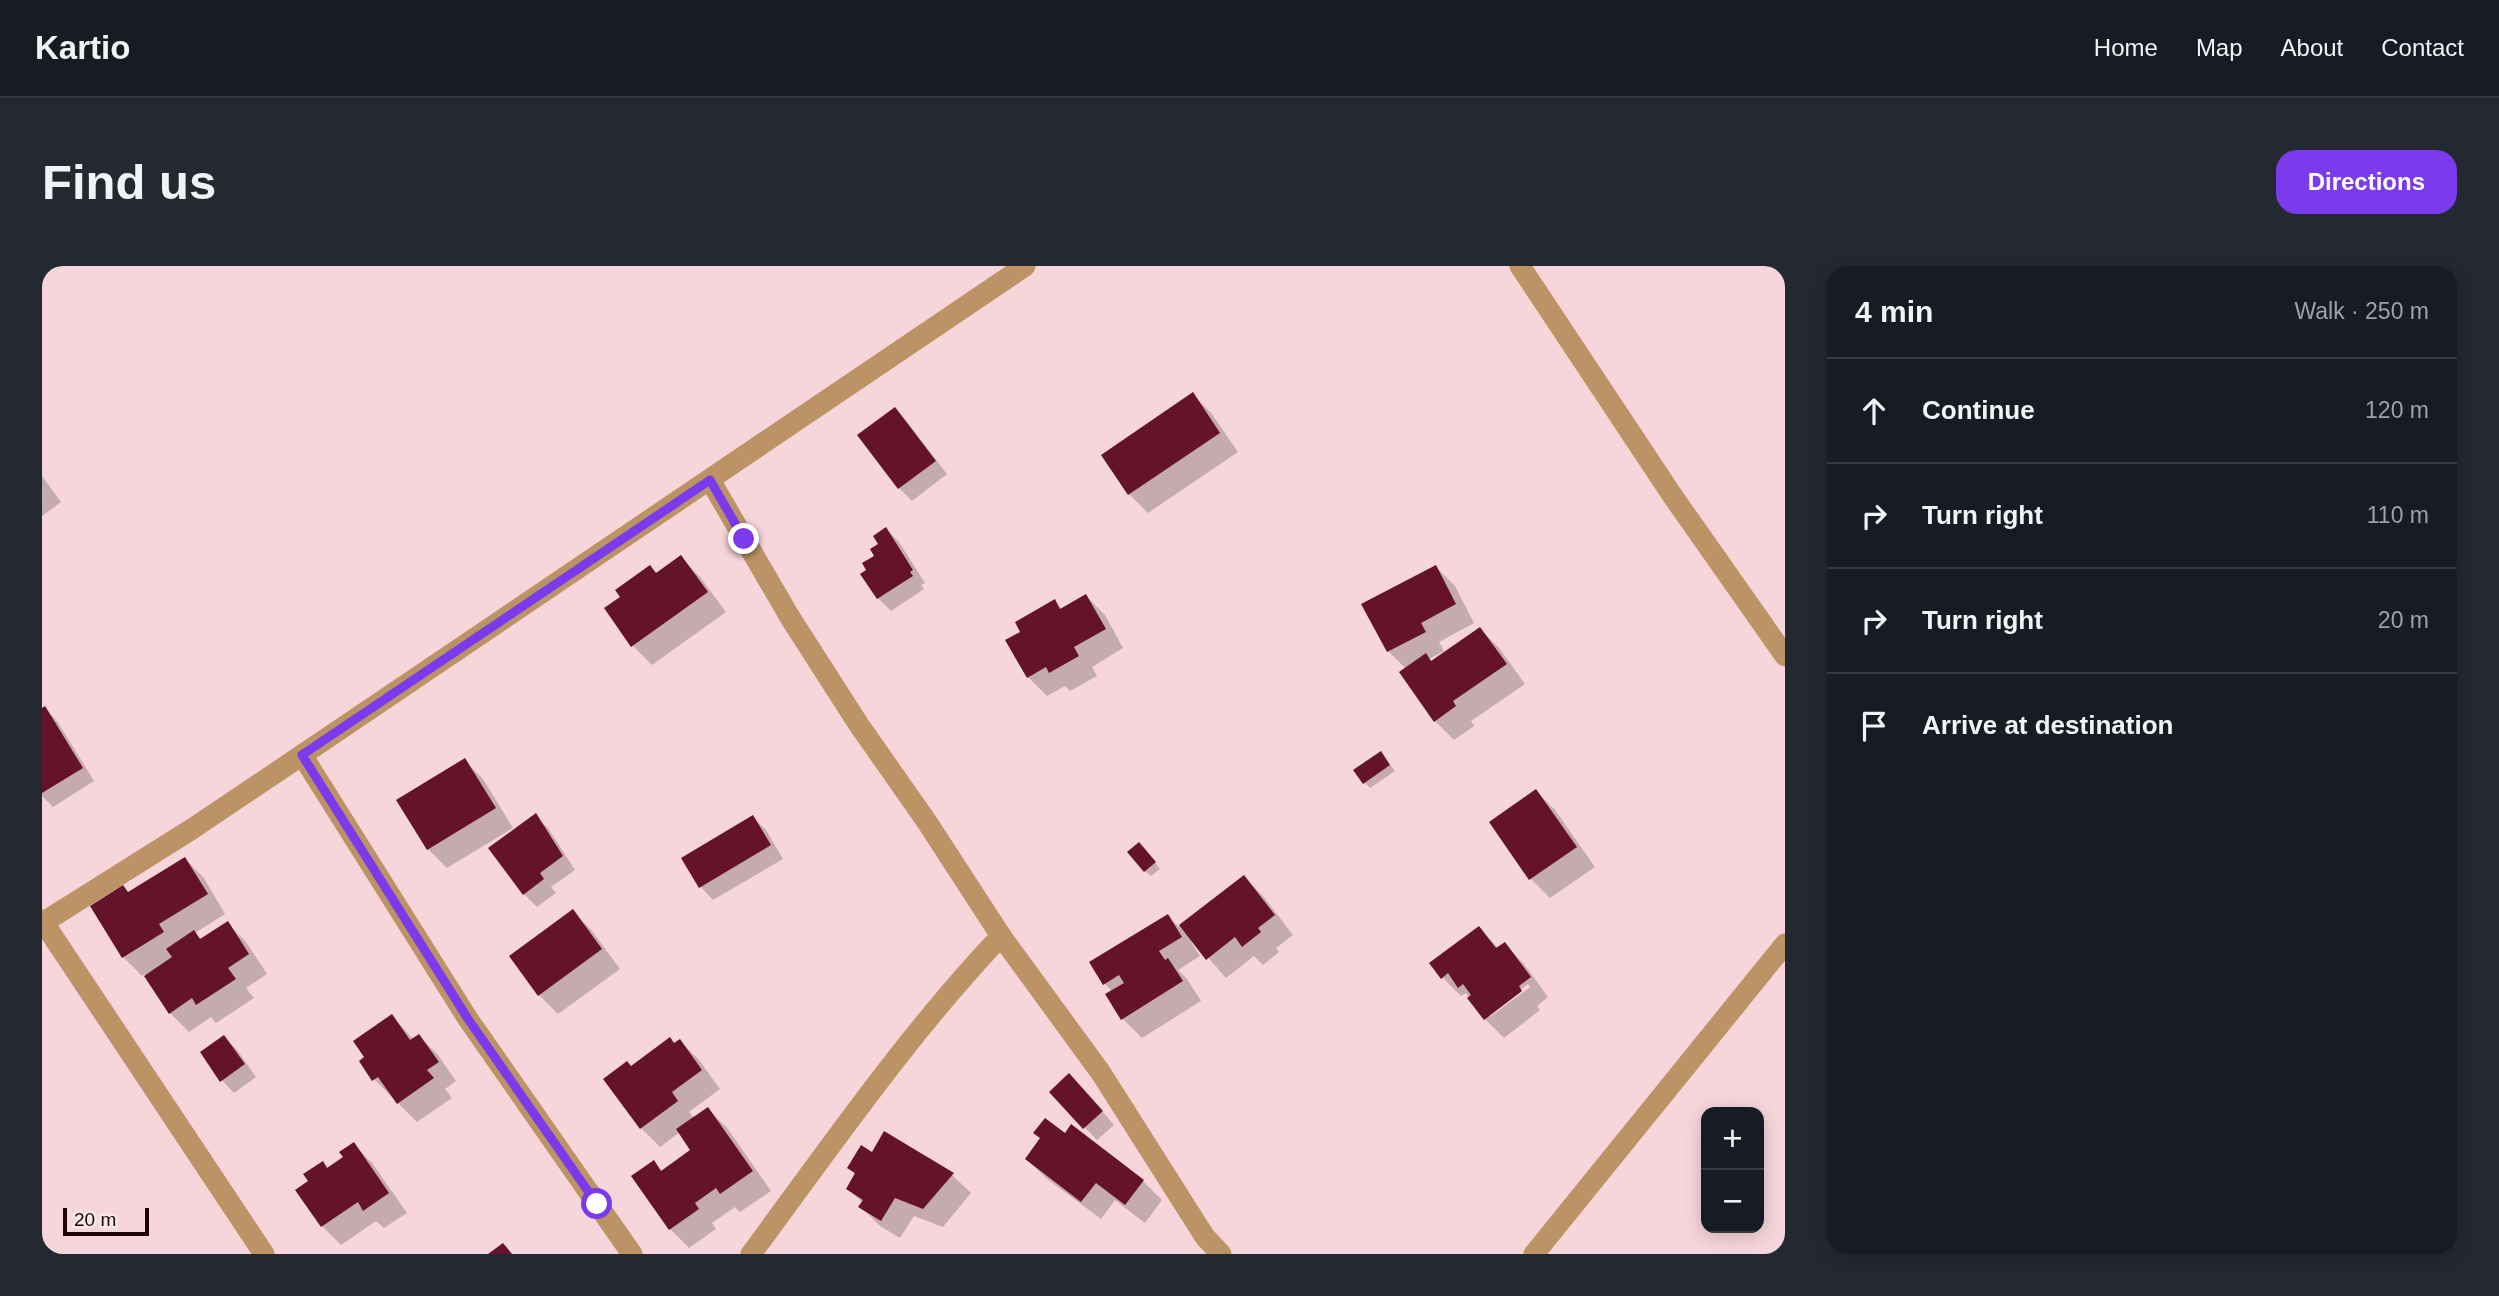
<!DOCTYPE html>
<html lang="en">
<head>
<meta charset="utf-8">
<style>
  body { margin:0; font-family:Helvetica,sans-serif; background:#242831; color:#f1f3f6 }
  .controls { position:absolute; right:21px; bottom:21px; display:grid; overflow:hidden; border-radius:14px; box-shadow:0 4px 18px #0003 }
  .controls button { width:63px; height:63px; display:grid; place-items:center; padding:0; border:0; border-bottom:2px solid #363941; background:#171b24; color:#f1f3f6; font:35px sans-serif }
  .scale { position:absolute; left:21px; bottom:18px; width:86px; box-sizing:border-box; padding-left:7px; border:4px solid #1c0409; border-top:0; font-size:19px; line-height:24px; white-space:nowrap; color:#1c0409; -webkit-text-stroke:5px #f8e8ea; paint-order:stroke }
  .stop { position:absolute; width:21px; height:21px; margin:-16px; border:5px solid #7c3aed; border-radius:50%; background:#fff }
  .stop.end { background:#7c3aed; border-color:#fff; box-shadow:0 2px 7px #0008 }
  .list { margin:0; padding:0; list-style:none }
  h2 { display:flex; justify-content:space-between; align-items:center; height:91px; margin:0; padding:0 28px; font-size:30px }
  h2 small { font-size:23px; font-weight:400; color:#9ea1a6 }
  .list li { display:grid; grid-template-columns:46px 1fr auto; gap:21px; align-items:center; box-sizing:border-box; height:105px; padding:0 28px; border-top:2px solid #363941 }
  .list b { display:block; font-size:26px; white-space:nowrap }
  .list em { font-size:23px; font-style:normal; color:#9ea1a6 }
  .icon { flex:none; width:38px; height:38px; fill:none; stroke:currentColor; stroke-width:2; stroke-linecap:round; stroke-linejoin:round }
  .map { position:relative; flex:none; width:1743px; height:988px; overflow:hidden; border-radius:21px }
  header { display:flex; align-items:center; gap:42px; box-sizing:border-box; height:98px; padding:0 35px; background:#171b24; border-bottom:2px solid #363941 }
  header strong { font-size:33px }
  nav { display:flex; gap:38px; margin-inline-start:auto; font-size:24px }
  .intro { display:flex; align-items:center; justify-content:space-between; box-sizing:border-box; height:168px; padding:0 42px }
  h1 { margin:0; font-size:49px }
  .button { padding:18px 32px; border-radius:21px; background:#7c3aed; color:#fff; font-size:24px; font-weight:700 }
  main { display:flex; gap:42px; padding:0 42px }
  aside { flex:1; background:#171b24; border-radius:21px; box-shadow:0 4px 18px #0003 }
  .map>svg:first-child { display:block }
  .shadow { fill:#0003; fill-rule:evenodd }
  .building { fill:#64132b }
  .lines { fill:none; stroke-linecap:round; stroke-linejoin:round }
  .minor { stroke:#bc9365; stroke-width:21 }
  .route { stroke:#7c3aed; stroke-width:9 }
</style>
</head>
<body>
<header>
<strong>Kartio</strong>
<nav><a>Home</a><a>Map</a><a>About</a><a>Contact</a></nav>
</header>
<div class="intro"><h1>Find us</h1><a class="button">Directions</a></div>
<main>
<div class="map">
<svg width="1743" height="988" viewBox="0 0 1743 988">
  <rect width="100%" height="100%" fill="#f6d6da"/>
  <!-- shadow -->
  <g class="shadow">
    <polygon points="1150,128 1169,147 1196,186 1106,247 1087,228 1061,189"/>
    <polygon points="853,143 865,156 905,208 870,235 857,222 818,169"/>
    <polygon points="0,210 19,236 0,250"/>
    <polygon points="844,263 857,276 883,317 879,319 882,323 849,345 836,332 821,308 826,304 835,291"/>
    <polygon points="639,292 658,311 684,346 610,399 591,380 580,332"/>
    <polygon points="1394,301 1413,320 1432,357 1397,376 1402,385 1387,393 1391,396 1438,363 1457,382 1483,418 1429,455 1432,460 1412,474 1393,455 1364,403 1346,385"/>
    <polygon points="1044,330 1063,349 1081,382 1050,401 1055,410 1028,425 1023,420 1005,430 986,411 980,367 1013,336 1020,343"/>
    <polygon points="3,442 15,455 52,515 11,541 0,530 0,444"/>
    <polygon points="1339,487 1353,505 1328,522 1322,516"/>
    <polygon points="422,494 441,513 471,562 405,602 386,583"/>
    <polygon points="1494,525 1513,544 1553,601 1508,632 1489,613 1449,557"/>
    <polygon points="493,550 506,562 533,604 509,621 514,627 495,641 482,628 449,582"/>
    <polygon points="711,552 724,564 741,593 671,634 659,621 642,593"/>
    <polygon points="1103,584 1118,603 1109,610 1103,605"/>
    <polygon points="143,593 162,612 183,648 153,667 160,674 185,657 204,676 225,708 204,722 212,732 174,757 169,751 147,766 128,747 103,708 100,710 81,691 87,627"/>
    <polygon points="1202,611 1221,630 1251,669 1234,682 1237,686 1221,699 1212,690 1184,712 1151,674 1149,676 1158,690 1136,704 1145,713 1159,735 1100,772 1081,753 1071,726 1063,718 1125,650 1137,661"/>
    <polygon points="531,646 550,665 578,703 516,748 497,729 469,691"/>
    <path d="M1437,662L1457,683L1463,679L1482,698L1506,731L1495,740L1498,744L1462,772L1443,753L1424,727L1419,730L1400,711ZM1486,718L1488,721L1448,751L1446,748Z"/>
    <polygon points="350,750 372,774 377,770 396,789 414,815 403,823 410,832 375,856 332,813 324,791"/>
    <polygon points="182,771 195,784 214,811 192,827 180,814"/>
    <polygon points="638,775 657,794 678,823 647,846 652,852 666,843 685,862 729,925 698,946 693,941 670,957 674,963 647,982 628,963 611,896 621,906 651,885 638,866 618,881 599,862 589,802"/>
    <polygon points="1040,822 1072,859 1055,874 1009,826"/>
    <polygon points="1023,869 1101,915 1120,934 1103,957 1073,934 1059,953 1004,912 985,893"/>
    <polygon points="311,878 330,897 365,947 342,962 334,955 299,979 280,960 256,925 268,915 281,897 287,903 303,891"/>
    <polygon points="807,902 910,909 929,927 901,961 872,950 858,972 838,960 819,941 821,937 806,923 814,909"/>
  </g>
  <!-- building -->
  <g class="building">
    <polygon points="1151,126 1178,167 1086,229 1059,189"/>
    <polygon points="853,141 894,195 856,223 815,169"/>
    <polygon points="844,261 871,304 868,306 871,310 835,333 818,308 824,304 820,297 832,290 828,283 836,278 831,270"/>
    <polygon points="639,289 666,326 589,381 562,342 578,331 573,324 608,299 614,307"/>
    <polygon points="1394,299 1414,338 1379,357 1384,366 1345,386 1319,338"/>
    <polygon points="1044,328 1064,363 1032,381 1037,390 1007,407 1004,401 985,412 963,374 978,366 973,356 1013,333 1018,343"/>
    <polygon points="1438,361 1465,398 1411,435 1414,440 1392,456 1357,406 1384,387 1389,395"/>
    <polygon points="3,440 41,502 0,527 0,442"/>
    <polygon points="1339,485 1348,499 1321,518 1311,504"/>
    <polygon points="423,492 454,542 385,584 354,534"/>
    <polygon points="1494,523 1535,581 1487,614 1447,556"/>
    <polygon points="494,547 521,590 498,607 502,613 481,629 446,582"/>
    <polygon points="711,549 729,579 657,622 639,592"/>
    <polygon points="1097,576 1114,596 1102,606 1085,586"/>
    <polygon points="143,591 166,628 117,658 122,666 80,692 48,640 81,619 86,626"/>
    <polygon points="1202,609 1233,649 1216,662 1219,666 1200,681 1193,671 1164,694 1137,659"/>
    <polygon points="531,643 560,683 496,730 467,690"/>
    <polygon points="1126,648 1140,671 1117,685 1123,694 1126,692 1141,715 1079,754 1063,728 1082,717 1077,709 1061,719 1047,696"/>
    <polygon points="186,655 207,688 186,702 194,713 154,739 150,732 127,748 102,710 130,691 124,683 152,664 158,673"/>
    <polygon points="1437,660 1454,682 1463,676 1489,711 1477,720 1480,725 1442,754 1425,732 1429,729 1421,718 1416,722 1406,707 1399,713 1387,697"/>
    <polygon points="350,748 368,774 377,768 397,796 385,804 392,812 355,838 336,811 330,815 317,795 322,791 311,775"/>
    <polygon points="182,769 203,798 178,816 158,786"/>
    <polygon points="628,771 632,777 638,773 660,804 630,826 636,835 598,863 561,813 585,795 589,800"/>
    <polygon points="1027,807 1061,845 1041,863 1007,826"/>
    <polygon points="666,841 711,905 678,928 674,922 653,937 657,943 627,964 589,910 612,894 619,905 648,884 634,863"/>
    <polygon points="1003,852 1023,867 1029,858 1102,914 1083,939 1054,917 1039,936 983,893 998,872 991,867"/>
    <polygon points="842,865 912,907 881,943 853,932 839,955 816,941 821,934 804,923 813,907 805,902 819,879 830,886"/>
    <polygon points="312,876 347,927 321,945 316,936 279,961 253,924 266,915 261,908 281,895 285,902 301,891 297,886"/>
    <polygon points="461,977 470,988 446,988"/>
  </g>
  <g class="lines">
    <!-- minor -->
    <g class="minor">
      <polyline points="1478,0 1630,229 1743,390"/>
      <polyline points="668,214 749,353 817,459 885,556 959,670 1059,807 1163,971 1179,988"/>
      <polyline points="260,489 426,753 590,988"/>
      <polyline points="0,654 222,988"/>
      <polyline points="2,656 150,563 260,489 983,0"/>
      <path d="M709,988C789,880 866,768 959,670"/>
      <polyline points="1492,988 1743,678"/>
    </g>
  </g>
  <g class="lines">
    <!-- route -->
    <polyline class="route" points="555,938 426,753 260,489 668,214 702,273"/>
  </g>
</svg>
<div class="controls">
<button>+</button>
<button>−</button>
</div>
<div class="scale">20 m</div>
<div class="stop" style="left:555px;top:938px"></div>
<div class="stop end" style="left:702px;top:273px"></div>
</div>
<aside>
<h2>4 min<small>Walk · 250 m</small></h2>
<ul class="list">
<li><svg class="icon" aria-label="ahead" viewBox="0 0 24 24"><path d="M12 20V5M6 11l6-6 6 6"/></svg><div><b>Continue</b></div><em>120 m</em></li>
<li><svg class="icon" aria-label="right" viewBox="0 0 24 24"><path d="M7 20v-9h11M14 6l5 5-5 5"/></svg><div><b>Turn right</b></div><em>110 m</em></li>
<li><svg class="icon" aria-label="right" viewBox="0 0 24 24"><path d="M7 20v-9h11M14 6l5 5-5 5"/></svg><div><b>Turn right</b></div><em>20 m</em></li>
<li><svg class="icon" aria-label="arrive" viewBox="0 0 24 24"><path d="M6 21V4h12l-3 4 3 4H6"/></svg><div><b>Arrive at destination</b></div></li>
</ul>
</aside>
</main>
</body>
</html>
